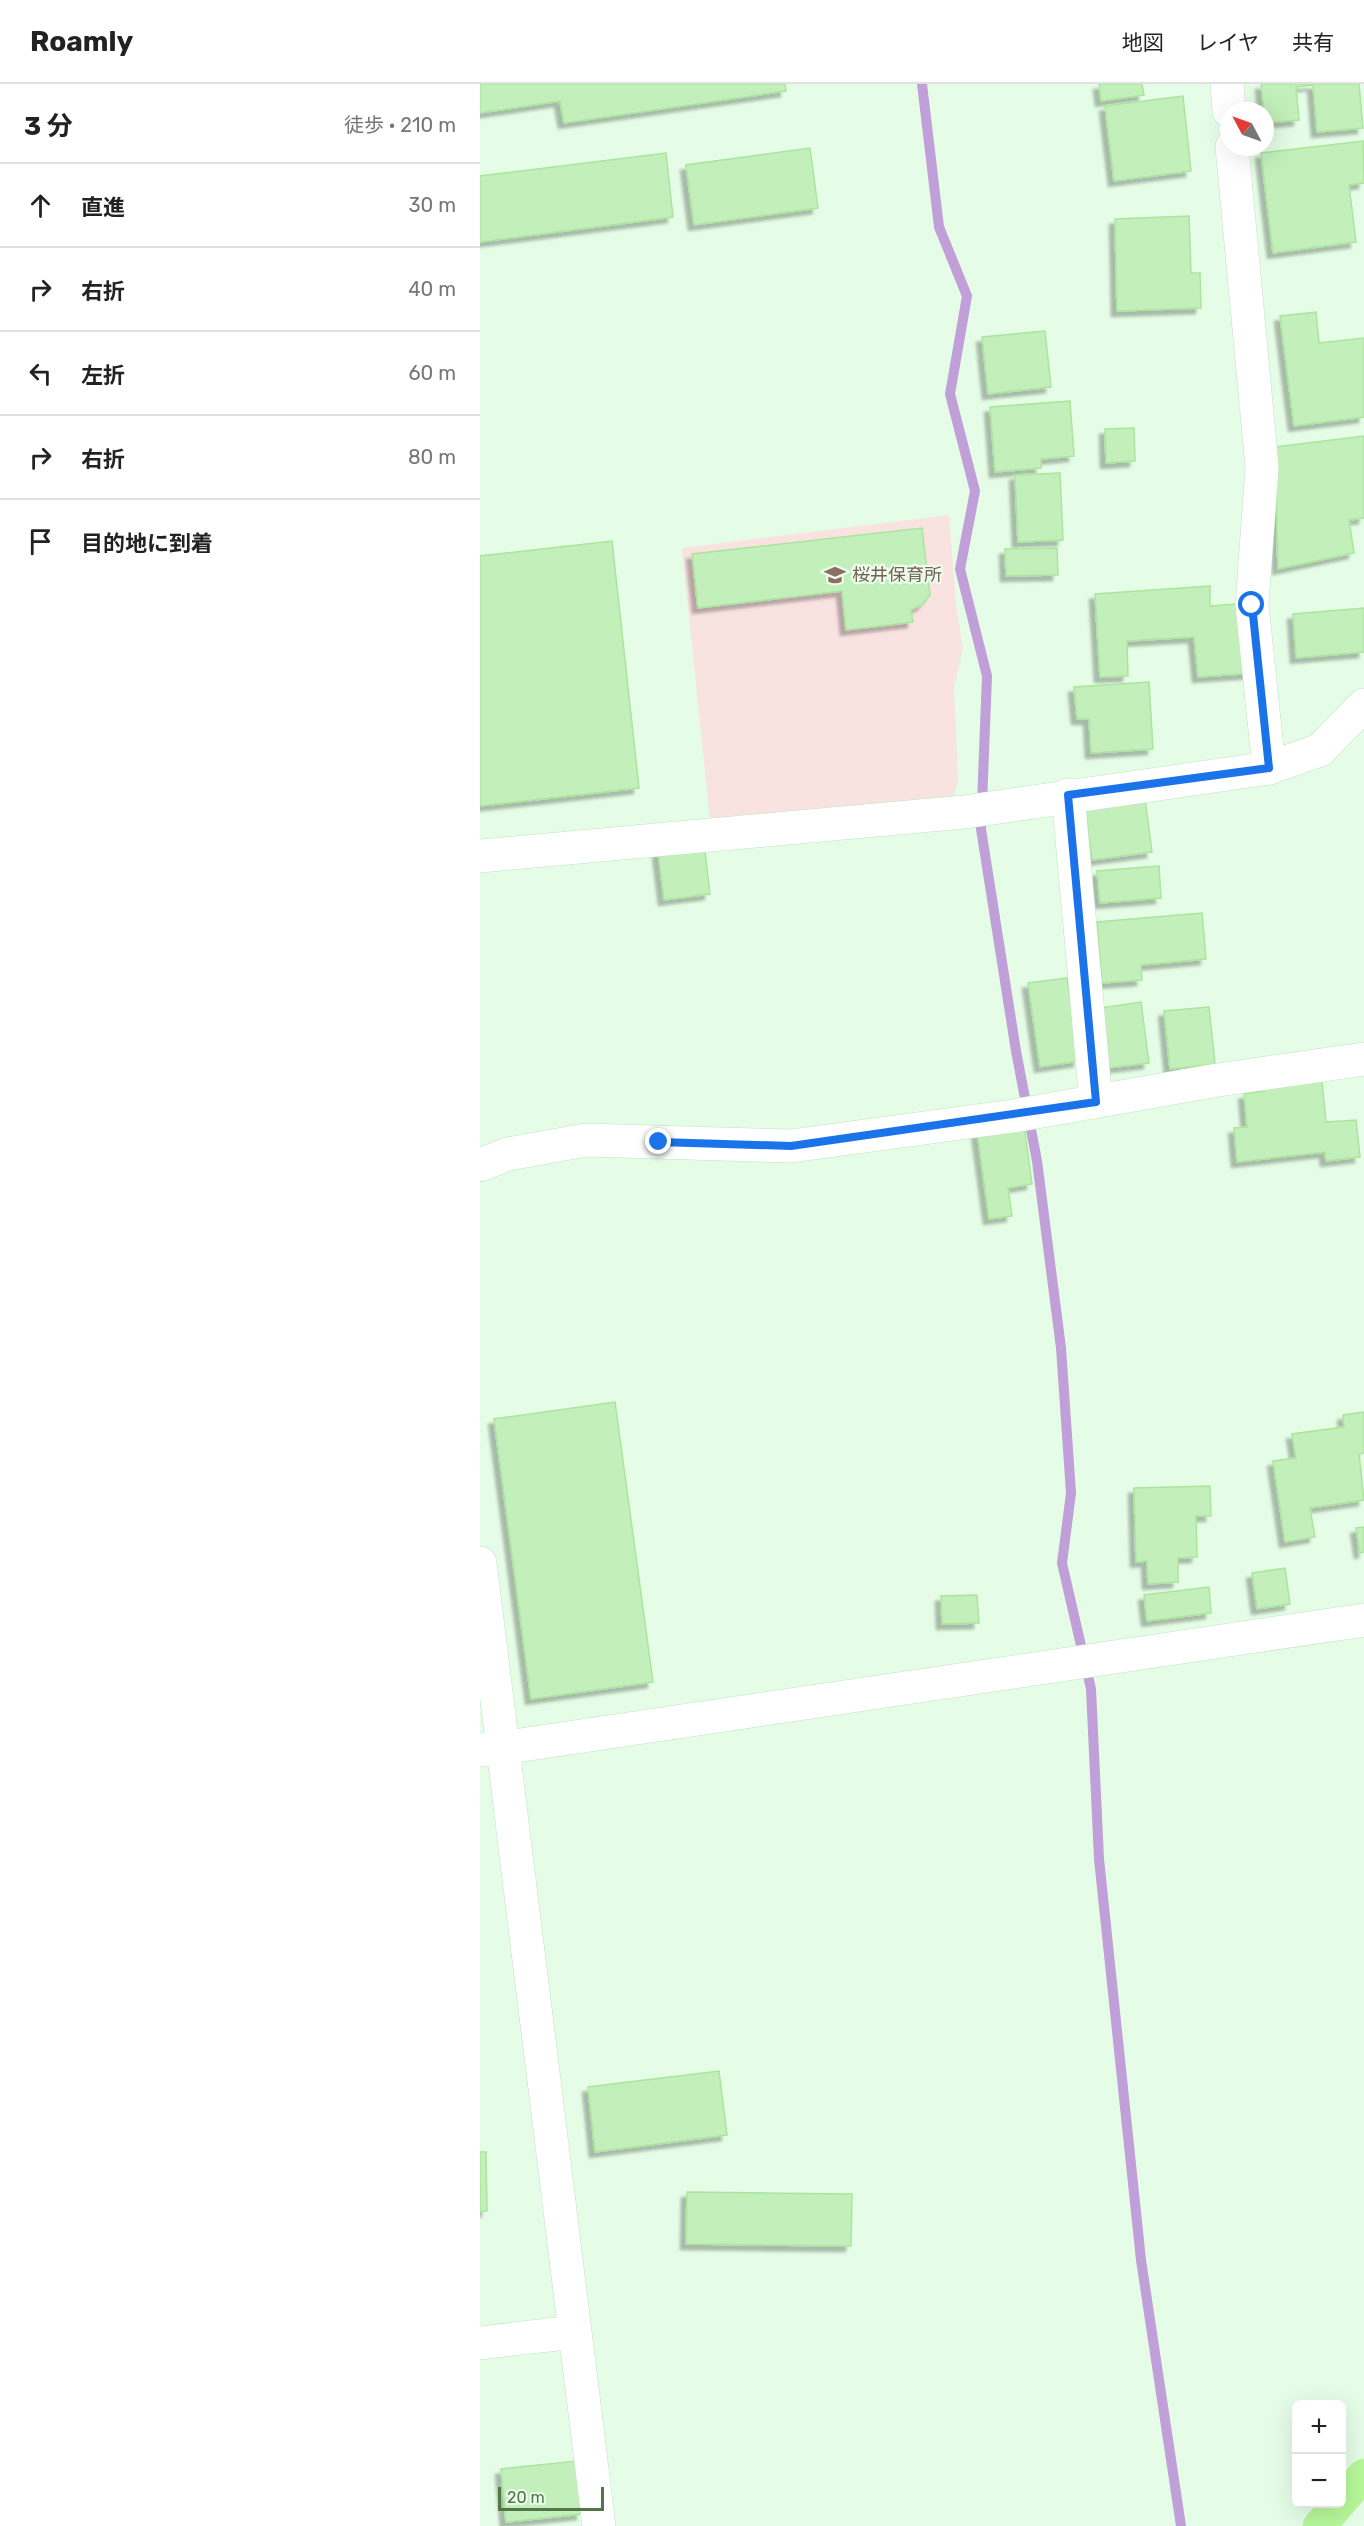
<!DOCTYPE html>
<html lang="ja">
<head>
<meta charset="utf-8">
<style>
  body { margin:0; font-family:Rubik,"Noto Sans JP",sans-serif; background:#f6f6f6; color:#222 }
  .controls { position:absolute; right:18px; bottom:18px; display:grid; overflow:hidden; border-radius:9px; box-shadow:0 6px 24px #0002 }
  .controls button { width:54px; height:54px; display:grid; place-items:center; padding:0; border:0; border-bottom:2px solid #e0e0e0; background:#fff; color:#222; font:30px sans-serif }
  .compass { position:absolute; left:740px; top:18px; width:54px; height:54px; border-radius:50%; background:#fff; box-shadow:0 6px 24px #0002; rotate:311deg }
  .scale { position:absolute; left:18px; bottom:15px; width:106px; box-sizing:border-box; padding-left:6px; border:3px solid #537649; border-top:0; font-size:16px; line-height:21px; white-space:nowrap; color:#537649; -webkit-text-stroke:4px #ebffec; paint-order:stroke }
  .stop { position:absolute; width:18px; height:18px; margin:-14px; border:4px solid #1a73e8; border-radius:50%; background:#fff }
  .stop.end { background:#1a73e8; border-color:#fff; box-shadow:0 2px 6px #0008 }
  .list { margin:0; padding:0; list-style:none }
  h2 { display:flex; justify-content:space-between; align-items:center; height:78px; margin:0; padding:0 24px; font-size:26px }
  h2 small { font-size:20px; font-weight:400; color:#767676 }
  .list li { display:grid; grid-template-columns:39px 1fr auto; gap:18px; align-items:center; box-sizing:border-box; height:84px; padding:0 24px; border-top:2px solid #e0e0e0 }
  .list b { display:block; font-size:22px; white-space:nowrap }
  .list em { font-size:20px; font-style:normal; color:#767676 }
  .icon { flex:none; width:33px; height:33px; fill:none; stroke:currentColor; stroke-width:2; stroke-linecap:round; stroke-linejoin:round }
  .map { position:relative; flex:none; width:884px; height:2442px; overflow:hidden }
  header { display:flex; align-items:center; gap:36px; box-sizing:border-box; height:84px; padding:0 30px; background:#fff; border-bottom:2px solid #e0e0e0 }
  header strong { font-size:28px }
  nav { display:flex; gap:33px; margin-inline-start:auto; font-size:21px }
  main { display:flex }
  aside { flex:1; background:#fff }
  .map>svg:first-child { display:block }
  .education { fill:#f9e3e1 }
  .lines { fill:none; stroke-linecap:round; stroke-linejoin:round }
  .stream { stroke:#c19fd9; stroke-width:10 }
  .building { fill:#c3f0ba; stroke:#a9e69c; stroke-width:1.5; filter:url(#shadow) }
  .street-casing { stroke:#c3e2c0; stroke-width:34 }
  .secondary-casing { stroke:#c4e9c0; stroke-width:34 }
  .highway-casing { stroke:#fff; stroke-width:34 }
  .street { stroke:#fff; stroke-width:33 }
  .secondary { stroke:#fff; stroke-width:33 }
  .highway { stroke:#b7f89a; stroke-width:33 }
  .route { stroke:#1a73e8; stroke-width:8 }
  .labels { text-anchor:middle; stroke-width:4.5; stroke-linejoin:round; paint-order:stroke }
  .education-label { font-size:18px; fill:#785e54; stroke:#ebffec; text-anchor:start }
</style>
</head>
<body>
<header>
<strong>Roamly</strong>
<nav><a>地図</a><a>レイヤ</a><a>共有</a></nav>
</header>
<main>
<aside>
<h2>3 分<small>徒歩 · 210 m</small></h2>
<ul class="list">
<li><svg class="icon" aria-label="ahead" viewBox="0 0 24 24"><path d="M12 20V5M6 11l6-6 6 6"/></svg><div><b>直進</b></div><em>30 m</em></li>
<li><svg class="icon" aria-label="right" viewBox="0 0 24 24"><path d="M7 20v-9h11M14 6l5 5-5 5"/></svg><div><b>右折</b></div><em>40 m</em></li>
<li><svg class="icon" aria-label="left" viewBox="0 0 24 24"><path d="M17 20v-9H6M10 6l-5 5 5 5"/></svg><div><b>左折</b></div><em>60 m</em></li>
<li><svg class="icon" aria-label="right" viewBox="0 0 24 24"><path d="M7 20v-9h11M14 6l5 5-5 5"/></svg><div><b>右折</b></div><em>80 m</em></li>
<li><svg class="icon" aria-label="arrive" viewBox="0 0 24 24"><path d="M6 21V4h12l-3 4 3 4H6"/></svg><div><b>目的地に到着</b></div></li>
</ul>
</aside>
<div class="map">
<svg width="884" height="2442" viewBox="0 0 884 2442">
  <defs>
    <filter id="shadow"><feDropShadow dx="-5.5" dy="5.5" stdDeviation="1.5" flood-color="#0004"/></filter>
  </defs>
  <rect width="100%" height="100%" fill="#e5fde6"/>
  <!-- education -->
  <polygon class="education" points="469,431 476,520 483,565 474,603 478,696 473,715 230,736 202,464"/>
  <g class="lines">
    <!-- stream -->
    <polyline class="stream" points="442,0 459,143 487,212 470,310 495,407 480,485 507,592 501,745 536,967 557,1077 581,1264 591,1409 582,1479 611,1605 619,1775 661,2176 701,2442"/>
  </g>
  <!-- building -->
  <g class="building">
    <polygon points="0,0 305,0 306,7 84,39 80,17 0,29"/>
    <polygon points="619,0 662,0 664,11 621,17"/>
    <polygon points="781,0 879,0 883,44 837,48 833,1 816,3 819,36 785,39"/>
    <polygon points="703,12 711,87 634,97 625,22"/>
    <polygon points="883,57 884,99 869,101 876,158 793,169 781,69"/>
    <polygon points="330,64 338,124 214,141 206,81"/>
    <polygon points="186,69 193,133 0,158 0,92"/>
    <polygon points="709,132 711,189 720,189 721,224 637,227 635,135"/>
    <polygon points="836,228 839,259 884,254 884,333 814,342 800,232"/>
    <polygon points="565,247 571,303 508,310 502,253"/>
    <polygon points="590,317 594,372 561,375 561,384 515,388 510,323"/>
    <polygon points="654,344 655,377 626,379 625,345"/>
    <polygon points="884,352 884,434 869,436 874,469 798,485 795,363"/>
    <polygon points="580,389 583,456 538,458 535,391"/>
    <polygon points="442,444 450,511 442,521 431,526 433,538 366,546 362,507 218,524 212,470"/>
    <polygon points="132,457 159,704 0,722 0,472"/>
    <polygon points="577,464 578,491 526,492 525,465"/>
    <polygon points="730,502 730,522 770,519 775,589 718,593 714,553 647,557 648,592 620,593 615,510"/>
    <polygon points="884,524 884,568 816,574 813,530"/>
    <polygon points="669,598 673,665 611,669 609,635 597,635 594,603"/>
    <polygon points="664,708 672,768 612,776 604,716"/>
    <polygon points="224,760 230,810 184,816 178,767"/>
    <polygon points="679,782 681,814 620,819 617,787"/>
    <polygon points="722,829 726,875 661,881 662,896 622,899 617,838"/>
    <polygon points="587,894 599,977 560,983 548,899"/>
    <polygon points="661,918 669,979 628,984 612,925"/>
    <polygon points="729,923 735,980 690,985 684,927"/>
    <polygon points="841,989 846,1038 876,1036 880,1073 846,1077 845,1068 757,1078 754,1044 767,1043 764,1010 784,1007 783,995"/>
    <polygon points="544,1041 552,1100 528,1104 532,1132 509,1135 497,1047"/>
    <polygon points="135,1318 173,1598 51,1615 14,1335"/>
    <polygon points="884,1328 884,1369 879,1370 884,1416 830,1424 835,1453 805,1458 793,1377 816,1374 812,1350 864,1343 863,1331"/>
    <polygon points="730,1402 731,1432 716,1432 717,1473 698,1474 698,1498 668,1500 667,1477 656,1478 654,1404"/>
    <polygon points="884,1443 884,1468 880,1469 876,1444"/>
    <polygon points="805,1484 810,1520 777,1525 772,1489"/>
    <polygon points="729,1503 731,1529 667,1537 664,1511"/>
    <polygon points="497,1511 499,1539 462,1540 461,1512"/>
    <polygon points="239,1987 247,2051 115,2068 108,2003"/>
    <polygon points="0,2068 6,2068 7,2127 0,2127"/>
    <polygon points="207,2108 372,2110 371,2162 206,2160"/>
    <polygon points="97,2377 102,2430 26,2438 21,2385"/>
  </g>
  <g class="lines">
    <defs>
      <g id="street">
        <polyline points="747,0 749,27"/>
        <polyline points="752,63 782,383 772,521 789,684"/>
        <polyline points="588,711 616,1018"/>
        <polyline points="0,772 484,728 789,684 840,666 884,621"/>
        <polyline points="0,1081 28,1070 106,1056 311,1062 533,1032 738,996 884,975"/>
        <polyline points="0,1479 119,2442"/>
        <polyline points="21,1664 884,1536"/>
        <polyline points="0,2259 94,2248"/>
      </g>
      <polyline id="secondary" points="0,1666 21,1664"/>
      <g id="highway">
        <polyline points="862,2416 884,2391"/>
        <polyline points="839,2442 859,2420"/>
      </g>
    </defs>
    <!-- street casing -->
    <use href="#street" class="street-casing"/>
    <!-- secondary casing -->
    <use href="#secondary" class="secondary-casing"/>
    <!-- highway casing -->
    <use href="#highway" class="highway-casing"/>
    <!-- street -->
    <use href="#street" class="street"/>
    <!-- secondary -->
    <use href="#secondary" class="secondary"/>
    <!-- highway -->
    <use href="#highway" class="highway"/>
  </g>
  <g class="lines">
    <!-- route -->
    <polyline class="route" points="179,1058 311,1062 616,1018 588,711 789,684 772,521"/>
  </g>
  <!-- icons -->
  <defs>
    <symbol id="school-bare" viewBox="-9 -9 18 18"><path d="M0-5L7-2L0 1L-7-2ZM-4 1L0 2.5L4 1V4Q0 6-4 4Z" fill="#8d6e63" stroke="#ebffec" stroke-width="2.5" paint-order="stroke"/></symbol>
  </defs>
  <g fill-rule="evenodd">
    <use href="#school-bare" x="340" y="476" width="30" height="30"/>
  </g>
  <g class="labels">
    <!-- education labels -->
    <g class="education-label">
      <text x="372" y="497">桜井保育所</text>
    </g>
  </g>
</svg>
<div class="controls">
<button>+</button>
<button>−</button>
</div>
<svg class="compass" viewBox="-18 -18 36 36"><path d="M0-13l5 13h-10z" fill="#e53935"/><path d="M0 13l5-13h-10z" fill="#767676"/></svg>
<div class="scale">20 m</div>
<div class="stop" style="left:772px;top:521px"></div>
<div class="stop end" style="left:179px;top:1058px"></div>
</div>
</main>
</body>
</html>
